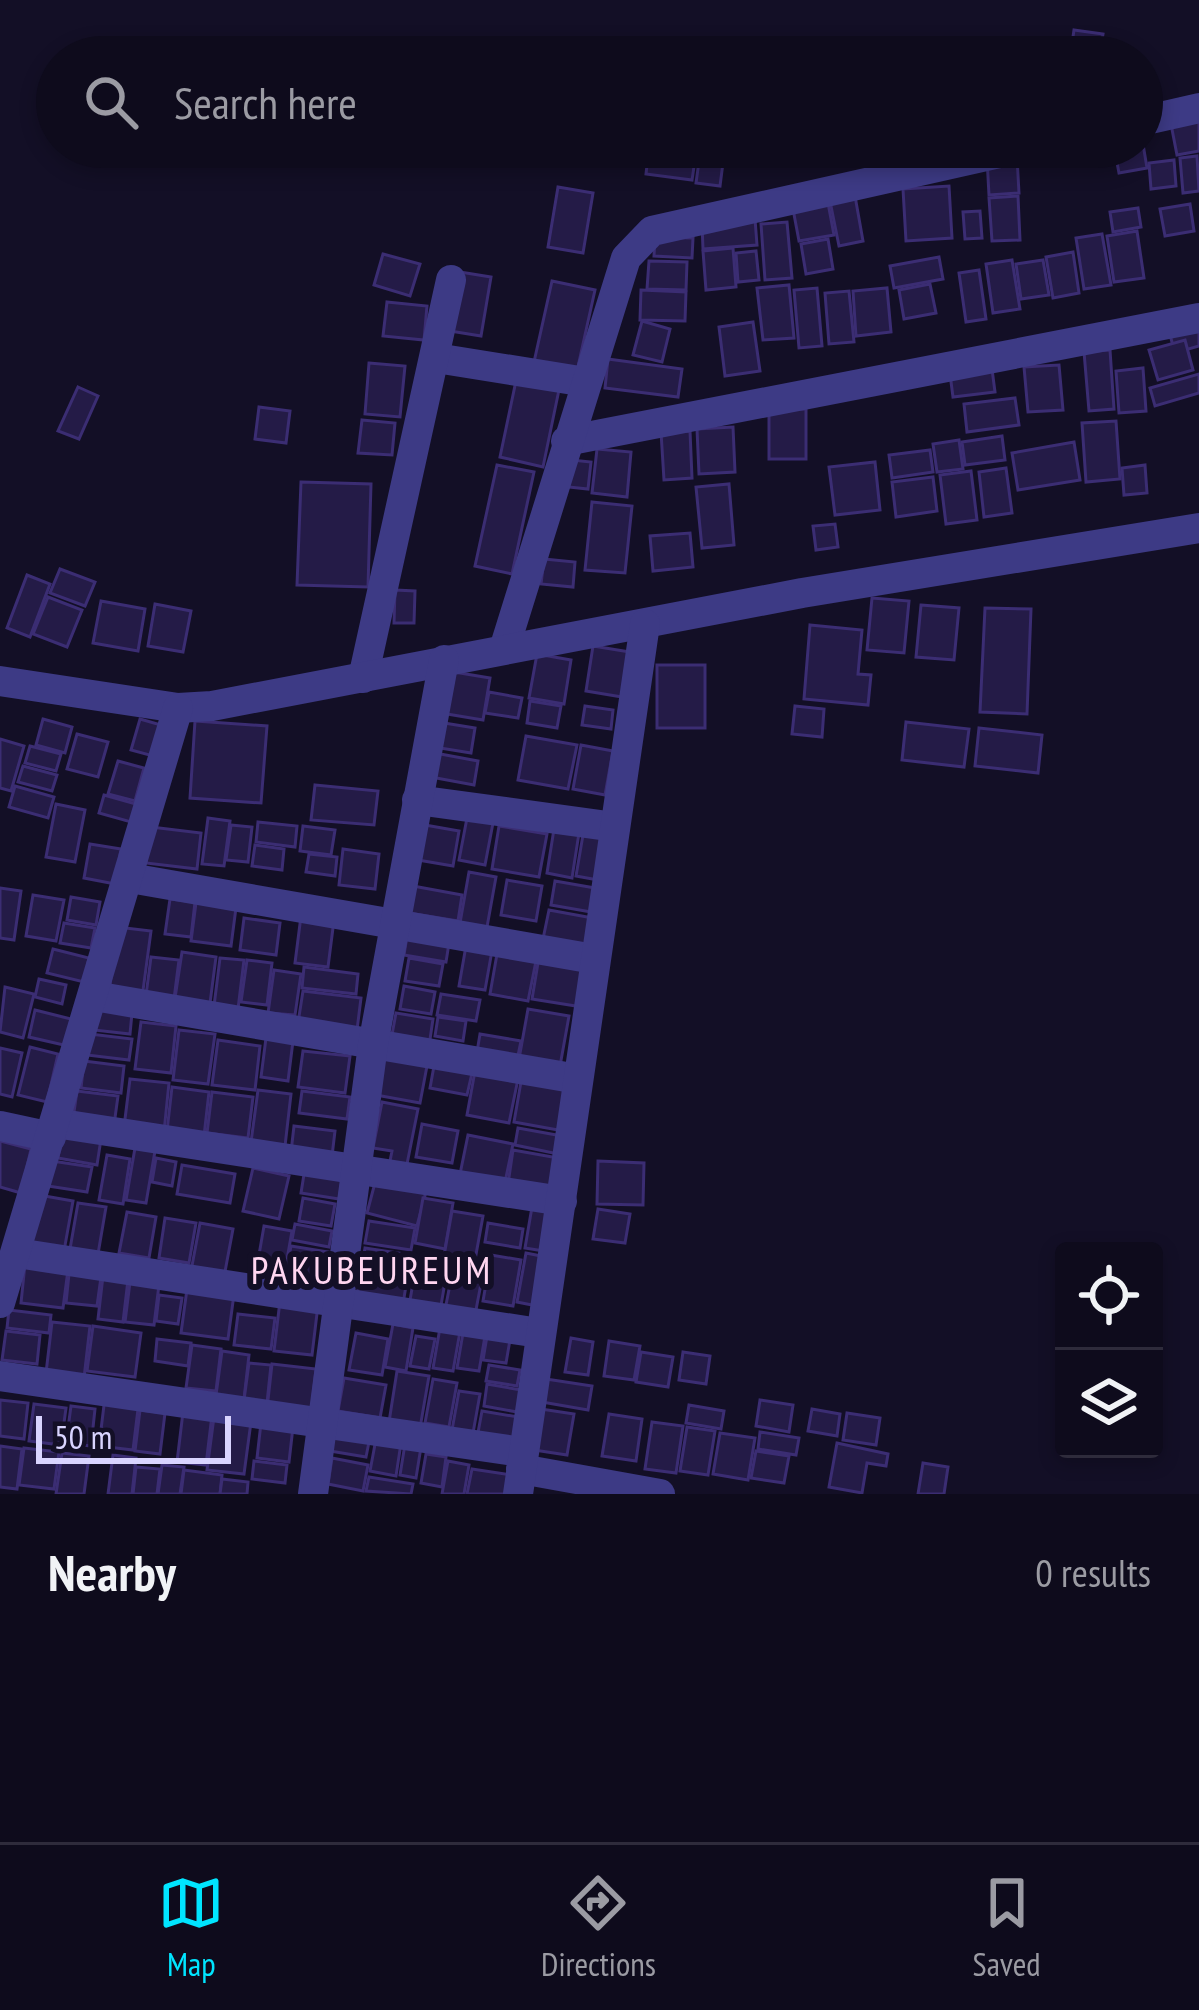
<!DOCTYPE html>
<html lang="en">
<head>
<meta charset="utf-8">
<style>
  body { margin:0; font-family:"PT Sans Narrow",sans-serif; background:#1c1929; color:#f1f3f6 }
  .controls { position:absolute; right:36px; bottom:36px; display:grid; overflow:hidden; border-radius:12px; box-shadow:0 6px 18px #0003 }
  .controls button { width:108px; height:108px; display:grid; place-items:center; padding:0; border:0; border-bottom:3px solid #2e2b3b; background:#0e0b1c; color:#f1f3f6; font:60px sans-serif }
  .scale { position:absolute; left:36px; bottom:30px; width:195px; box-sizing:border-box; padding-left:12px; border:6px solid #d9d4ff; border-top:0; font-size:33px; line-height:42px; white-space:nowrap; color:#d9d4ff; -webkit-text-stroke:9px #130f26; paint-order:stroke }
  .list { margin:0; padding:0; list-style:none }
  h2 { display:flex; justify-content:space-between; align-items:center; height:156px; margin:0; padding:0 48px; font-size:51px }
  h2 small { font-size:39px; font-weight:400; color:#9b9ba3 }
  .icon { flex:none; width:66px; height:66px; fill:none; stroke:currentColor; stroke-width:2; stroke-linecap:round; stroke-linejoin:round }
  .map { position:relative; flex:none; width:1199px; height:1494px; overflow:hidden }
  .search { position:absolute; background:#0e0b1c; box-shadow:0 6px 18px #0003; left:36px; right:36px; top:36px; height:132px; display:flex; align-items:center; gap:30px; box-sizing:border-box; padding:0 42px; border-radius:66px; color:#9b9ba3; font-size:45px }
  .sheet { height:348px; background:#0e0b1c }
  nav { display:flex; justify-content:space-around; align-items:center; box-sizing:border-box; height:168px; border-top:3px solid #2e2b3b; background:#0e0b1c; font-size:33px; color:#9b9ba3 }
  nav a { display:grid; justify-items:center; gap:6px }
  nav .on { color:#00e5ff }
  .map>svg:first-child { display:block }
  .building { fill:#241b47; stroke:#3b2d73; stroke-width:3 }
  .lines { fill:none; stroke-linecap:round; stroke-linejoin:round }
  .minor { stroke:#3d3a85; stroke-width:30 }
  .labels { text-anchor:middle; stroke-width:12; stroke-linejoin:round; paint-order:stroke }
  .quarter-label { font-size:39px; letter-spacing:3px; fill:#ffd6f0; stroke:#130f26 }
</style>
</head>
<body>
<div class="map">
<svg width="1199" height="1494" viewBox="0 0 1199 1494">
  <rect width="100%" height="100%" fill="#130f26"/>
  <!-- building -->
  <g class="building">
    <polygon points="1074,30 1103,34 1099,57 1070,57"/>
    <polygon points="1199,114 1199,151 1177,155 1170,119"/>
    <polygon points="1142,138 1147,168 1119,173 1114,147 1142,147"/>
    <polygon points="649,147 697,147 692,180 646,174"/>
    <polygon points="701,147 725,147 720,186 696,183"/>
    <polygon points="1197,156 1199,191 1183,193 1180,158"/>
    <polygon points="1017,157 1019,193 989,195 987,159"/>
    <polygon points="1174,160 1176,186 1151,189 1149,163"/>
    <polygon points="949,186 952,238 906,241 903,189"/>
    <polygon points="558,187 593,193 583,253 548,247"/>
    <polygon points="855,196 863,241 839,246 830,201"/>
    <polygon points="1018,196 1020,240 992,241 989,198"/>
    <polygon points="828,203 834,235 799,241 793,209"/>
    <polygon points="1190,204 1194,231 1165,236 1160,209"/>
    <polygon points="1138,208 1141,227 1113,232 1110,212"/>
    <polygon points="980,211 982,238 965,239 963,212"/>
    <polygon points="755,219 757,245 703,249 702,224"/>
    <polygon points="787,222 792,278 765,280 761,224"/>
    <polygon points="1137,231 1144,278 1114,282 1107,236"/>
    <polygon points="1102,234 1111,285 1084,289 1076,238"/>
    <polygon points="655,237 693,238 692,258 654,256"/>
    <polygon points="828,239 833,269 806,274 801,244"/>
    <polygon points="733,248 736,287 706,290 703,251"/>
    <polygon points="756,251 759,280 738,282 736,253"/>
    <polygon points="1073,252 1079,293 1053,298 1046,257"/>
    <polygon points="383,254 420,264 410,296 374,285"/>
    <polygon points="939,257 943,279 894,288 890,266"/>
    <polygon points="1012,260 1020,309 993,313 986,264"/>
    <polygon points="1043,260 1049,295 1021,299 1016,264"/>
    <polygon points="649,261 687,262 686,290 647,289"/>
    <polygon points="979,270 986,319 966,322 959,273"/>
    <polygon points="460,272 491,277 481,336 450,331"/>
    <polygon points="552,281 595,290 577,371 534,362"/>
    <polygon points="930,284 936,313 904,319 899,290"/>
    <polygon points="789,285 794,338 763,340 757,288"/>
    <polygon points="817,288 822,346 799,348 794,290"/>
    <polygon points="887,288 891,332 856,336 853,291"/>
    <polygon points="641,290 686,292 685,321 640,320"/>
    <polygon points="849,291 854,342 829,344 825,293"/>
    <polygon points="387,302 427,306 424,340 383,336"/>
    <polygon points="642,321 670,329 662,362 633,355"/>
    <polygon points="753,322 760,371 725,376 719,327"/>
    <polygon points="1199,327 1199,346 1175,353 1170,335"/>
    <polygon points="1185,340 1193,370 1158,380 1149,350"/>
    <polygon points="1110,350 1114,409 1089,411 1084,352"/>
    <polygon points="608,359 682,369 678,397 605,388"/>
    <polygon points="369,363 405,366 400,417 365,414"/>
    <polygon points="1059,365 1063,410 1028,412 1024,367"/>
    <polygon points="1143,368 1146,411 1119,413 1116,371"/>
    <polygon points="992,369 995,392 953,397 950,374"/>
    <polygon points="1199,374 1199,393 1155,406 1150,388"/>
    <polygon points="517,376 560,385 543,467 500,457"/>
    <polygon points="78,387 98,396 79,439 58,431"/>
    <polygon points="1015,398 1019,425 967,432 964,404"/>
    <polygon points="259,407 290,411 286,443 255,439"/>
    <rect x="769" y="409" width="37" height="50"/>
    <polygon points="362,420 395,423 392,455 358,453"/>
    <polygon points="1116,421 1120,479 1086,482 1082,423"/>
    <polygon points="733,427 735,472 699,474 697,429"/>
    <polygon points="690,431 692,478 664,480 661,432"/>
    <polygon points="1002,436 1005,460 965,465 962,442"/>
    <polygon points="959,440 963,469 937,472 933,444"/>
    <polygon points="1074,442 1080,480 1018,490 1012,453"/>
    <polygon points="597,449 631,452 627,497 592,493"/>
    <polygon points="930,450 933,472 892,478 889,455"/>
    <polygon points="562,459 591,462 588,489 559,486"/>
    <polygon points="875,462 880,510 835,515 829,467"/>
    <polygon points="497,465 534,472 512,574 475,566"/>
    <polygon points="1145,465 1147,493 1124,495 1122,468"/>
    <polygon points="1006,468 1012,513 984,517 979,472"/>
    <polygon points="971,471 977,520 946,524 940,475"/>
    <polygon points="933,477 937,511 896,517 892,482"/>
    <polygon points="301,482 371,484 368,587 297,585"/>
    <polygon points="729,484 734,545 702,548 696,487"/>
    <polygon points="592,502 632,506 625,573 585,570"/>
    <polygon points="835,524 838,547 816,550 813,526"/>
    <polygon points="690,533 693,567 653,571 650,536"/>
    <polygon points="544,559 575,562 573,587 541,584"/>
    <polygon points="60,569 95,582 85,606 50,593"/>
    <polygon points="27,575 50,584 30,637 7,628"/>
    <polygon points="395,590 415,591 414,623 394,623"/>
    <polygon points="48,597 82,610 67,647 33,634"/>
    <polygon points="872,598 909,601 904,653 867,650"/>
    <polygon points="101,601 145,609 138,651 93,643"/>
    <polygon points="155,604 191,611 183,652 148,646"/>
    <polygon points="921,605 959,608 954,660 916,657"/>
    <polygon points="985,608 1031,609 1027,714 980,712"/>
    <polygon points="810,625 862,630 858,674 871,675 868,705 804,699"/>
    <polygon points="593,646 636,653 628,698 586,691"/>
    <polygon points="537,654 571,660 564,704 529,698"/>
    <rect x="657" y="665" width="48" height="63"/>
    <polygon points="448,671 490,678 483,720 441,713"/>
    <polygon points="489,692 522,698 518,718 485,713"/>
    <polygon points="530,701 561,706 557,728 527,723"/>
    <polygon points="585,706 613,710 611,729 582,725"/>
    <polygon points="795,706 824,709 822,737 792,734"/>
    <polygon points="43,719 72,727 65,753 36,745"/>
    <polygon points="140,719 161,725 153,756 131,750"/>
    <polygon points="195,721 267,726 261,803 190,798"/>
    <polygon points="438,722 475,728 471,753 434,747"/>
    <polygon points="906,722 969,729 964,767 902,760"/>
    <polygon points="979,728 1042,735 1038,773 975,766"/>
    <polygon points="77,734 108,742 98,777 67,769"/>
    <polygon points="526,736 577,745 568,789 518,780"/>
    <polygon points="0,739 24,746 11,791 0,788"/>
    <polygon points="581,745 613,751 605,795 573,789"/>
    <polygon points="30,746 61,754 56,771 25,763"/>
    <polygon points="435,753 478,761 474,785 431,777"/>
    <polygon points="118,761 144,768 135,801 108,794"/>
    <polygon points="23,766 57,775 52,791 18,782"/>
    <polygon points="315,785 378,791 374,825 311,820"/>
    <polygon points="15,786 54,797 48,818 9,807"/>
    <polygon points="104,795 136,804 131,822 99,813"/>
    <polygon points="56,804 85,810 75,862 46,857"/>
    <polygon points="208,818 230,821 224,866 202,864"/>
    <polygon points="467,818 493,823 485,865 459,860"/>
    <polygon points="258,822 297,826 295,847 256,842"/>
    <polygon points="231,825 252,827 248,862 226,860"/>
    <polygon points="425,825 459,831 453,866 418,860"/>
    <polygon points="303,826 335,830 331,855 300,851"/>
    <polygon points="499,826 547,834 539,877 492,869"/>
    <polygon points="151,827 201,833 197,869 146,863"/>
    <polygon points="554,829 579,833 572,878 547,873"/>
    <polygon points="584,829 607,833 598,880 576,876"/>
    <polygon points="90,844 121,849 115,884 84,878"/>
    <polygon points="255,845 284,849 282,870 252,866"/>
    <polygon points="343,849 379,854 375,889 339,885"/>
    <polygon points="309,854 337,857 335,876 306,872"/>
    <polygon points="469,872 496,877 487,927 460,923"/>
    <polygon points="507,880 542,886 536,921 501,915"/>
    <polygon points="555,881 595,888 591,912 551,905"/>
    <polygon points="413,886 462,895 458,921 409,913"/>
    <polygon points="0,888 21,891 14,940 0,938"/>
    <polygon points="33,895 64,900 56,941 26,936"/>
    <polygon points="197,895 237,900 231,946 191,941"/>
    <polygon points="71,897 100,902 96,925 67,920"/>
    <polygon points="170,899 195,902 191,937 165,934"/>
    <polygon points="549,910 598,919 593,948 543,939"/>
    <polygon points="301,916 334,920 328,967 295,963"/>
    <polygon points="244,918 280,923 276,955 240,950"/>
    <polygon points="64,923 95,928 91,948 60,943"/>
    <polygon points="117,927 151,931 142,998 109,994"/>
    <polygon points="408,930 450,937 446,962 404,955"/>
    <polygon points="467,940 493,945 485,990 459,986"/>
    <polygon points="53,949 89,958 84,982 47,973"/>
    <polygon points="182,952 216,957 210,1003 175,998"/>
    <polygon points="497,954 536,961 528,1001 490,994"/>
    <polygon points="151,957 179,960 174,999 146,995"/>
    <polygon points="539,957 589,965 582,1007 532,999"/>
    <polygon points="220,958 244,960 238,1009 214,1006"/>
    <polygon points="409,958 443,964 439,986 405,981"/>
    <polygon points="247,960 272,963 267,1005 241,1002"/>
    <polygon points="304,967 358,974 356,994 302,988"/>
    <polygon points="274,970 301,974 295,1015 268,1013"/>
    <polygon points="39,979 66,985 62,1004 35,997"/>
    <polygon points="404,986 435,992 431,1014 400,1009"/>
    <polygon points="5,987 34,994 23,1038 0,1032"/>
    <polygon points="303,991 361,998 357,1030 298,1023"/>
    <polygon points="441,994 480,1000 476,1021 437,1015"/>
    <polygon points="97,1009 132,1013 130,1034 94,1030"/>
    <polygon points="528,1009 569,1016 560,1066 519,1059"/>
    <polygon points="35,1010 75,1020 68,1046 29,1037"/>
    <polygon points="396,1013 433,1019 429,1046 391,1040"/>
    <polygon points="438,1017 466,1021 463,1041 435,1036"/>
    <polygon points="141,1022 176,1026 171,1073 135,1069"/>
    <polygon points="179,1030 215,1034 208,1084 173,1080"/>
    <polygon points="90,1034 132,1039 129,1060 87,1055"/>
    <polygon points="480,1034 521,1041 516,1065 476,1058"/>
    <polygon points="266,1038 293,1041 288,1081 261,1077"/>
    <polygon points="218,1040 260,1046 255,1090 212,1085"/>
    <polygon points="30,1047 58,1054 47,1102 18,1095"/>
    <polygon points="0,1048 22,1053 12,1097 0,1094"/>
    <polygon points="303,1051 350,1056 345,1093 298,1087"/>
    <polygon points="384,1058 427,1066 420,1103 376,1095"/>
    <polygon points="84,1061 124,1066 121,1093 81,1088"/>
    <polygon points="434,1066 472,1073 467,1095 430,1088"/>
    <polygon points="475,1071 518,1079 509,1123 467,1115"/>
    <polygon points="522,1076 567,1083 558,1130 514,1122"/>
    <polygon points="130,1079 169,1083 164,1132 124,1127"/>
    <polygon points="172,1087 209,1092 204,1136 167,1131"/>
    <polygon points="258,1090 291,1094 285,1146 251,1142"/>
    <polygon points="77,1091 118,1096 114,1125 73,1119"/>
    <polygon points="302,1091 350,1097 347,1119 299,1113"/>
    <polygon points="212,1092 253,1097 248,1138 207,1133"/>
    <polygon points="382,1102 418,1109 405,1174 388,1171 392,1151 373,1148"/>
    <polygon points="422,1124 458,1131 452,1163 416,1157"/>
    <polygon points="294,1126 335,1131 332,1156 291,1152"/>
    <polygon points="518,1128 562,1136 558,1154 515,1145"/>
    <polygon points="62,1132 101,1139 97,1165 58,1158"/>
    <polygon points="468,1135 513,1144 504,1187 459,1179"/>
    <polygon points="0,1141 31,1149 21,1193 0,1187"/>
    <polygon points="135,1148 155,1151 146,1203 126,1200"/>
    <polygon points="513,1150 558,1158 552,1192 508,1184"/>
    <polygon points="107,1155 130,1159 123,1204 99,1200"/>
    <polygon points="156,1158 176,1162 172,1186 152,1182"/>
    <polygon points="52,1161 92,1167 87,1192 48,1186"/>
    <polygon points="598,1161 644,1163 643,1205 597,1204"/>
    <polygon points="182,1165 235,1174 230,1203 177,1194"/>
    <polygon points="253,1168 289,1176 279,1219 243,1211"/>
    <polygon points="305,1168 343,1174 339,1199 301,1193"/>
    <polygon points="377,1175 427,1188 417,1226 367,1213"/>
    <polygon points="39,1195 73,1201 64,1251 30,1245"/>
    <polygon points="303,1198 335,1204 331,1226 299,1221"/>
    <polygon points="423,1198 453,1203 445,1249 415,1243"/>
    <polygon points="78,1203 106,1207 98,1254 70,1249"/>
    <polygon points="532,1207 557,1211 550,1252 525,1248"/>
    <polygon points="598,1209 630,1214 625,1243 593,1239"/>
    <polygon points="452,1211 483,1216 475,1260 444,1256"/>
    <polygon points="127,1212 156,1217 149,1258 119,1253"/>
    <polygon points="165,1218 196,1223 189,1263 159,1258"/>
    <polygon points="369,1221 415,1228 411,1250 365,1243"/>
    <polygon points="200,1223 233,1229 224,1277 191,1271"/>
    <polygon points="488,1223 523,1229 520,1248 485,1242"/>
    <polygon points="295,1224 332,1231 329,1247 292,1240"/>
    <polygon points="264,1226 292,1231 283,1282 255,1278"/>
    <polygon points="291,1246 328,1252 322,1285 285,1279"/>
    <polygon points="365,1248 411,1255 403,1304 357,1296"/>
    <polygon points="526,1253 546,1257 537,1306 517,1302"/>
    <polygon points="491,1255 521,1260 513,1306 483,1301"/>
    <polygon points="417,1260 448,1265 440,1311 409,1306"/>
    <polygon points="25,1264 68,1270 63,1308 21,1303"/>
    <polygon points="454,1264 484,1268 475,1315 445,1310"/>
    <polygon points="69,1274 101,1277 97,1306 66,1303"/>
    <polygon points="103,1276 128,1280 123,1322 98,1319"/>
    <polygon points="130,1282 159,1285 154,1325 125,1322"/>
    <polygon points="187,1289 234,1294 228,1339 181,1333"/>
    <polygon points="159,1295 182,1298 178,1324 156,1321"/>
    <polygon points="280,1301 318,1305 312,1355 274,1351"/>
    <polygon points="9,1310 51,1315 49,1333 7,1328"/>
    <polygon points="238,1314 275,1318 271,1349 234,1345"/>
    <polygon points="52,1322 90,1326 84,1378 46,1373"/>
    <polygon points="441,1322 461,1326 453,1371 433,1368"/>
    <polygon points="393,1324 413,1328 406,1371 385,1367"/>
    <polygon points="93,1326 141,1333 135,1377 87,1371"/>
    <polygon points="488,1330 511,1334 506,1363 483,1360"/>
    <polygon points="6,1331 40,1335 37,1364 2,1360"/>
    <polygon points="356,1333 388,1339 382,1375 349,1370"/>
    <polygon points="463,1333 485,1336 479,1371 457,1368"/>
    <polygon points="416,1336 435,1339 429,1369 410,1366"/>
    <polygon points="571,1338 593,1342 588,1375 565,1372"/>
    <polygon points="157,1339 191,1343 188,1366 155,1361"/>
    <polygon points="609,1341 640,1346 634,1380 604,1376"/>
    <polygon points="192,1345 221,1349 216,1391 186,1388"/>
    <polygon points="222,1351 249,1355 244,1399 216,1395"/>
    <polygon points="641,1352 673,1357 668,1387 636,1382"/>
    <polygon points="683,1352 710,1356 706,1384 679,1380"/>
    <polygon points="249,1363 271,1365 267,1403 244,1400"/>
    <polygon points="272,1364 316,1369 311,1414 267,1409"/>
    <polygon points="489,1365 520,1370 517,1386 486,1381"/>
    <polygon points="397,1371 429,1376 420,1428 389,1422"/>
    <polygon points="344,1378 386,1385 380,1418 338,1411"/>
    <polygon points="433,1379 457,1383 449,1427 425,1423"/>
    <polygon points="546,1379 592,1386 588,1410 542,1402"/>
    <polygon points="487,1384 521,1390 517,1412 484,1406"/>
    <polygon points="459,1391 480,1394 473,1433 452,1430"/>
    <polygon points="105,1397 139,1401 133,1450 99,1446"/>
    <polygon points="0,1400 28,1403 24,1439 0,1436"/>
    <polygon points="760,1400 793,1405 789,1432 756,1426"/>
    <polygon points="34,1404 66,1408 61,1445 29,1441"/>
    <polygon points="689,1405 724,1411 721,1429 686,1423"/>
    <polygon points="71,1406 95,1409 91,1446 66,1443"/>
    <polygon points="541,1409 574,1414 567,1455 534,1450"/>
    <polygon points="812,1409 840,1414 837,1436 808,1431"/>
    <polygon points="140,1410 165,1413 160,1454 135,1451"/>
    <polygon points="482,1411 518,1417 513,1443 477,1438"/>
    <polygon points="183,1412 212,1415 206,1465 177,1462"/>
    <polygon points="847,1413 880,1418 876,1445 843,1440"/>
    <polygon points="609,1414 642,1419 636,1461 602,1456"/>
    <polygon points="214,1417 251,1422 244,1474 207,1470"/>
    <polygon points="652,1422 683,1426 676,1473 645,1469"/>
    <polygon points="261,1423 293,1427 289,1462 257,1458"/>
    <polygon points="687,1427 715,1431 708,1475 680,1471"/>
    <polygon points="333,1430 370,1437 366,1457 330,1451"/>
    <polygon points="760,1432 799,1438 796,1455 758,1449"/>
    <polygon points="720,1433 755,1438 748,1480 713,1474"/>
    <polygon points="376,1439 401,1443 396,1476 370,1471"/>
    <polygon points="837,1443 888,1454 886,1466 867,1463 862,1493 829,1487"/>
    <polygon points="405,1444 421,1447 416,1478 400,1475"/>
    <polygon points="0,1446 22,1449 17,1489 0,1487"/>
    <polygon points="24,1448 59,1452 54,1489 19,1485"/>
    <polygon points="756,1451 789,1456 784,1483 751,1478"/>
    <polygon points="62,1453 89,1456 84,1494 56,1494"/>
    <polygon points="426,1454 446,1457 442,1487 421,1483"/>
    <polygon points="113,1455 136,1458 132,1494 108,1494"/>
    <polygon points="332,1458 368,1465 363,1491 328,1484"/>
    <polygon points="254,1461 287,1465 285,1483 252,1479"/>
    <polygon points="448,1461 469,1465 464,1494 442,1494"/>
    <polygon points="923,1463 948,1467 944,1494 918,1494"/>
    <polygon points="162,1465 184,1467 180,1494 158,1494"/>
    <polygon points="136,1467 160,1469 157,1494 133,1494"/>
    <polygon points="472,1469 511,1475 507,1494 467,1494"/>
    <polygon points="184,1470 222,1475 220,1494 181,1494"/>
    <polygon points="369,1477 413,1484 411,1494 366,1491"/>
    <polygon points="222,1479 248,1482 247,1494 220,1494"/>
  </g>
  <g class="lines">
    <!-- minor -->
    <g class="minor">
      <polyline points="1142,121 1199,108"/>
      <polyline points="436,358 586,382"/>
      <polyline points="566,441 1199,318"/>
      <polyline points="505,646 626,258 652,231 1026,147"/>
      <polyline points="363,678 451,280"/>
      <polyline points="0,681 178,708 212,706 802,593 1199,528"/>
      <polyline points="417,800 615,827"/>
      <polyline points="130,878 594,959"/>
      <polyline points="94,996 578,1079"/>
      <polyline points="55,1123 562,1201"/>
      <polyline points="0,1126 51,1137"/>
      <polyline points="17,1253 539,1333"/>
      <polyline points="0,1303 178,708"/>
      <polyline points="0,1376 522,1452"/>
      <polyline points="521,1469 660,1494"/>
      <polyline points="313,1494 373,1045 444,660"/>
      <polyline points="518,1494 645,624"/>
    </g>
  </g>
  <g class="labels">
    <!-- quarter labels -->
    <g class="quarter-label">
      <text x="372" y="1284">PAKUBEUREUM</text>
    </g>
  </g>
</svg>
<div class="controls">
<button><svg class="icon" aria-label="locate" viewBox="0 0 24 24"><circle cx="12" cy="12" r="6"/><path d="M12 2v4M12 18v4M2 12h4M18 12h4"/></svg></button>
<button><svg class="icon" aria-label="layers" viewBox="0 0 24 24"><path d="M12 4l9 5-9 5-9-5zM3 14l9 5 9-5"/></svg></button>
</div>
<div class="scale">50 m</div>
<div class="search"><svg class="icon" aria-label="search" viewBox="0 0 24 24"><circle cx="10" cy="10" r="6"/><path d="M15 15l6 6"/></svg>Search here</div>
</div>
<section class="sheet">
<h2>Nearby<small>0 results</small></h2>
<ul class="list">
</ul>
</section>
<nav>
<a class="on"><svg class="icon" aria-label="map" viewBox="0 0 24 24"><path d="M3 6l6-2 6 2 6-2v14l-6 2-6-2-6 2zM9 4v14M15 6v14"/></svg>Map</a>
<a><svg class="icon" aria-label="directions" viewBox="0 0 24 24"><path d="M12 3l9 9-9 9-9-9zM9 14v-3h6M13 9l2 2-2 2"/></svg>Directions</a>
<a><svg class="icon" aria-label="saved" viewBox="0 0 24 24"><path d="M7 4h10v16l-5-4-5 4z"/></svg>Saved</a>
</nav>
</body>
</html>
